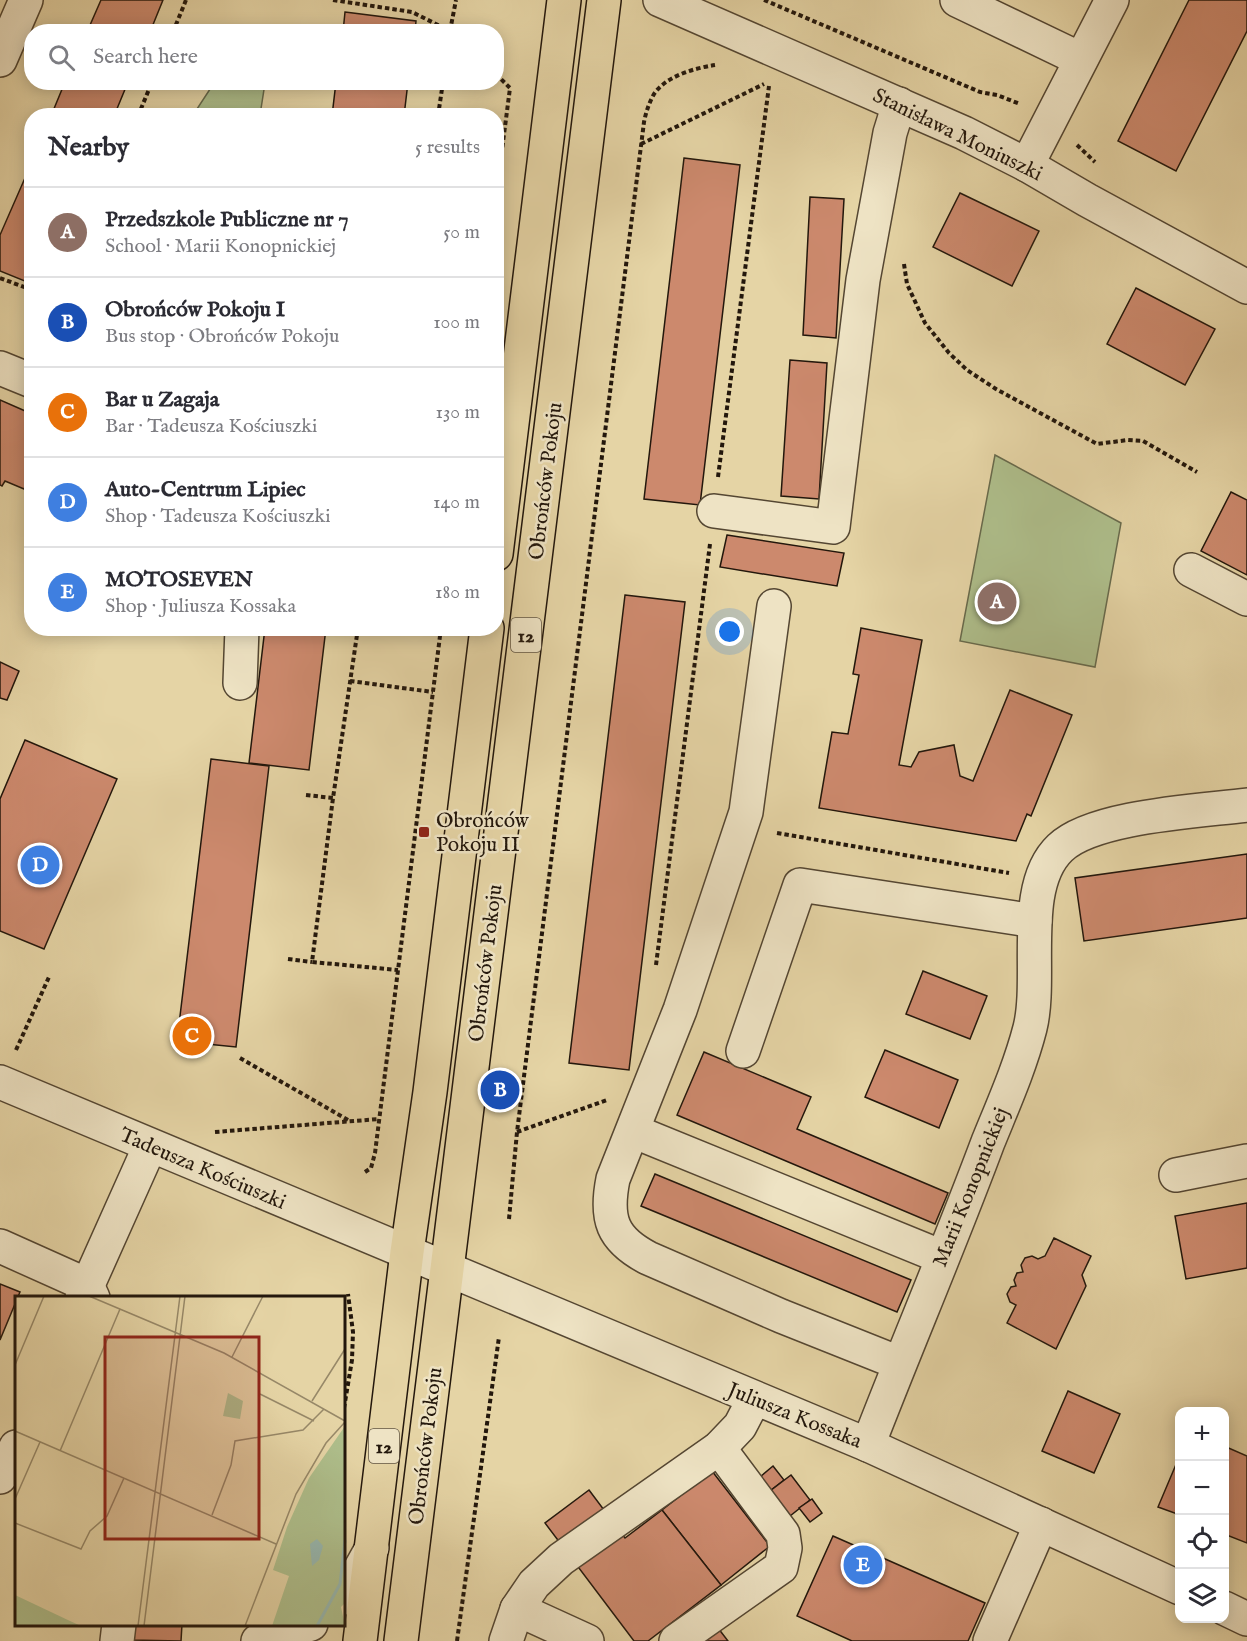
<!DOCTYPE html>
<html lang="en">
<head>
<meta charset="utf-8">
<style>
  body { margin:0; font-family:"IM FELL English",serif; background:#f2f2f3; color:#2b2b33 }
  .controls { position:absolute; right:18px; bottom:18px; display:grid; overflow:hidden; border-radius:12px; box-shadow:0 3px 15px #0003 }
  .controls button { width:54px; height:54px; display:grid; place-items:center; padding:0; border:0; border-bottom:2px solid #e1e1e2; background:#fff; color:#2b2b33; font:30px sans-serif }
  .you { position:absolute; left:730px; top:632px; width:21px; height:21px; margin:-15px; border:4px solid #fff; border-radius:50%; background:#1a73e8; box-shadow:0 0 0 9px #1a73e833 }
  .badge { display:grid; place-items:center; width:39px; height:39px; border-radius:50%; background:#db2777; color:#fff; font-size:20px; font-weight:700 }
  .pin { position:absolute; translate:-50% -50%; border:3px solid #fff; box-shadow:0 2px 6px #0006 }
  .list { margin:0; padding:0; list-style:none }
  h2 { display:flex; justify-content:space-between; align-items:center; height:78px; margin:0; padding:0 24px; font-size:26px }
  h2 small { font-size:20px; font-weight:400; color:#7c7c81 }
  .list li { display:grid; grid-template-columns:39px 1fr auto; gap:18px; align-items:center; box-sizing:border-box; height:90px; padding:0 24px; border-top:2px solid #e1e1e2 }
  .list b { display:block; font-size:22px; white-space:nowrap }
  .list p { margin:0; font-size:20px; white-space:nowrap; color:#7c7c81 }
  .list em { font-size:20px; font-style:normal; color:#7c7c81 }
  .icon { flex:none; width:33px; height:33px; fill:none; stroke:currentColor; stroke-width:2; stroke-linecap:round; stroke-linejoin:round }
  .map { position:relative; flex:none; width:1247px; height:1641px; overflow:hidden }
  .search { position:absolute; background:#fff; box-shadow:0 3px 15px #0003; left:24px; top:24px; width:480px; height:66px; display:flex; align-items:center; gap:15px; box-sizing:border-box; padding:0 21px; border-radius:24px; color:#7c7c81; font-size:22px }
  .panel { position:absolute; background:#fff; box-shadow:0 3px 15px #0003; left:24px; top:108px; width:480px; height:528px; border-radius:24px }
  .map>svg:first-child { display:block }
  .green { fill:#aebe8b; stroke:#686a4c; stroke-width:1.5 }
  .building { fill:#cc896d; stroke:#23170c; stroke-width:1.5 }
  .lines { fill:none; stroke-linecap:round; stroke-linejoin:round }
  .minor-casing { stroke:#544632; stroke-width:36 }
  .major-casing { stroke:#23170c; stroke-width:36 }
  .path { stroke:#23170c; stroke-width:4; stroke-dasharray:4.5 3; stroke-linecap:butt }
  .minor { stroke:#eee3c4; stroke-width:33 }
  .major { stroke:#e5d4a5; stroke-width:33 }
  .poi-dot { fill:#8f2418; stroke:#eee3c4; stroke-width:2 }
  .labels { text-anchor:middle; stroke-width:5; stroke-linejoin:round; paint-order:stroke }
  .shield { fill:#eee3c4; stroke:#605443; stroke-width:1.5 }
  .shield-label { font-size:20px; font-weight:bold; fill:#23170c }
  .street-label { font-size:21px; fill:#23170c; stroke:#eee3c4 }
  .poi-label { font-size:21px; fill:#23170c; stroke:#eee3c4; text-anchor:start }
  .inset-river { fill:none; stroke:#97b7ae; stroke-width:3 }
  .inset-road { fill:none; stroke:#978868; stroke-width:1.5 }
  .view { fill:#8f2418; fill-opacity:0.15; stroke:#8f2418; stroke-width:3 }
  .inset-edge { fill:none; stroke:#23170c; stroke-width:3 }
</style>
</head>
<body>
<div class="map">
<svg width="1247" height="1641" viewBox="0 0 1247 1641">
  <rect width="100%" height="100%" fill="#e5d4a5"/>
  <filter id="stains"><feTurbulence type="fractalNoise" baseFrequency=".00333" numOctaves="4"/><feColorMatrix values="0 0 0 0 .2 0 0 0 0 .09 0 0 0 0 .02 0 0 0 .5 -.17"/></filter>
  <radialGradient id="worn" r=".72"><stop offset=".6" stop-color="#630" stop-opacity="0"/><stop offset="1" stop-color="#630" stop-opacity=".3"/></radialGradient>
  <!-- green -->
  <g class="green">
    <polygon points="214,83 265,83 260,115 193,115"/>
    <polygon points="995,455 1121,523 1095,667 960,641"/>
  </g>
  <!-- building -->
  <g class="building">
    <polygon points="101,0 163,0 150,32 87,32"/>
    <polygon points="1189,0 1247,0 1247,31 1176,171 1118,141"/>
    <polygon points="345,12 416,21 415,32 343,32"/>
    <polygon points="65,82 128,82 114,116 51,116"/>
    <polygon points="336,82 408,82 404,116 332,116"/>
    <polygon points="684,158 740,165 700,505 644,499"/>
    <polygon points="32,162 32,284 0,271 0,235"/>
    <polygon points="960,193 1039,231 1012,286 933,247"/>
    <polygon points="810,197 844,199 836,338 803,335"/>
    <polygon points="1136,288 1215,329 1185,385 1107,344"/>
    <polygon points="790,360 827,363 819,499 781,496"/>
    <polygon points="0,400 32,414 28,423 32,424 32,471 24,489 5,481 2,486 0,485"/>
    <polygon points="1231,492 1247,500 1247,575 1201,551"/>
    <polygon points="727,535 844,553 837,586 720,567"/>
    <polygon points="625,595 685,602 629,1070 569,1063"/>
    <polygon points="265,628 326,628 309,770 249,763"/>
    <polygon points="861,628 922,640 899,765 911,767 919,752 954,745 960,776 973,781 1010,690 1072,715 1031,816 1027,814 1016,841 819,808 832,732 848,734 859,675 853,674"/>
    <polygon points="0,662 19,671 7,700 0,698"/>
    <polygon points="25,740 117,779 44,949 0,931 0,799"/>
    <polygon points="211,759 269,766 236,1047 177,1041"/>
    <polygon points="1247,854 1247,918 1084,941 1075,878"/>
    <polygon points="923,971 987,996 970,1039 906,1014"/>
    <polygon points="885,1050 958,1080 939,1128 865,1097"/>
    <polygon points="704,1052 811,1097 797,1129 948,1193 935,1224 677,1115"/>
    <polygon points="655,1174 911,1280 897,1312 641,1206"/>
    <polygon points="1247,1203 1247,1268 1186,1279 1175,1216"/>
    <polygon points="1054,1238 1091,1256 1082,1275 1086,1286 1056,1349 1007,1323 1016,1305 1010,1302 1007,1294 1011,1287 1016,1286 1014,1280 1017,1273 1023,1272 1021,1265 1025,1258 1032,1256 1038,1259 1045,1256"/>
    <polygon points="0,1284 20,1292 0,1340"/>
    <polygon points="1068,1391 1120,1414 1094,1473 1042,1451"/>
    <polygon points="1224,1446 1247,1456 1247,1543 1224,1534"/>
    <polygon points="1180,1455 1180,1515 1158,1507"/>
    <polygon points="773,1466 784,1480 770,1491 760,1477"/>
    <polygon points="712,1471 770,1546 721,1585 662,1510"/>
    <polygon points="791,1475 810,1500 790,1516 770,1491"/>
    <polygon points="589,1490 625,1538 662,1510 721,1585 648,1641 634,1641 545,1523"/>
    <polygon points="812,1499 822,1513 810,1522 799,1508"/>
    <polygon points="833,1536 985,1603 968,1641 852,1641 797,1616"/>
    <polygon points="133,1624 182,1624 181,1641 131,1640"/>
    <polygon points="718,1628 728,1641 701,1641"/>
  </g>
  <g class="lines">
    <defs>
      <g id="minor">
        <polyline points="660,0 964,133 1027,165 1087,200 1247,287"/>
        <polyline points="957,0 1080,59"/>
        <polyline points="0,60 26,0"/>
        <polyline points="1027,165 1112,0"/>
        <polyline points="0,368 32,381"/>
        <polyline points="714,511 833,527 863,280 890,133 899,104"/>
        <polyline points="1191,570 1247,599"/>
        <path d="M774,606L746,812L680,1010L613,1179C605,1219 612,1239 648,1258L781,1316L899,1363"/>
        <polyline points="240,683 242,628"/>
        <polyline points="743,1051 800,885 1035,921"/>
        <polyline points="0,1082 868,1445 1180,1588"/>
        <polyline points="633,1131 942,1257"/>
        <polyline points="1176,1175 1247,1161"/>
        <polyline points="0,1246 87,1285 93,1298"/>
        <polyline points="82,1298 150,1146"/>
        <path d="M868,1445C907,1344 950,1244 988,1142C1003,1105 1020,1067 1030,1028C1043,976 1019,887 1060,848C1093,816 1200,811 1247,805"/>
        <polyline points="0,1477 16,1447"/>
        <polyline points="344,1598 372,1548"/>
        <polyline points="1224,1608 1247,1619"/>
        <polyline points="517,1609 587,1641"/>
        <polyline points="117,1641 119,1624"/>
        <polyline points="258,1641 311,1624"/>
        <polyline points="506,1641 517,1609 534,1584 561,1559 719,1448 740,1426 754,1399"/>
        <polyline points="676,1641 781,1567 785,1548 783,1534 719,1448"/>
        <polyline points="990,1641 1041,1524"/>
      </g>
      <g id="major">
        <polyline points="496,554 564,0"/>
        <polyline points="360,1641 407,1252 430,1092 487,628"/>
        <polyline points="401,1641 604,0"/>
      </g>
    </defs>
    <!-- minor casing -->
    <use href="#minor" class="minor-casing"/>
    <!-- major casing -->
    <use href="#major" class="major-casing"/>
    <!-- path -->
    <g class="path">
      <polyline points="333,0 412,12 452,32"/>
      <polyline points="764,0 980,92 997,95 1020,104"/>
      <polyline points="450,31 456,0"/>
      <polyline points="173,32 186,0"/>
      <polyline points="496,74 510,88 496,196"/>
      <polyline points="138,116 152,82"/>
      <polyline points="438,116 443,82"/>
      <polyline points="641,144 764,84"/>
      <polyline points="1077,145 1095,162"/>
      <polyline points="904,264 907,284 925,323 949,353 967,370 996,389 1097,444 1128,440 1143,441 1197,472"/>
      <polyline points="0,278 32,290"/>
      <polyline points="718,477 769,86"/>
      <polyline points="358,628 333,798 312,962 398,970"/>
      <polyline points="350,681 433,692"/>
      <polyline points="306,795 333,798"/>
      <polyline points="777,833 1009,873"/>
      <polyline points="288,959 312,962"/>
      <polyline points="656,965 710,544"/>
      <polyline points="16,1050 49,977"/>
      <polyline points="240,1058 348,1120"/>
      <polyline points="215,1132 379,1119"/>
      <polyline points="517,1132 607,1100"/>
      <polyline points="365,1172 371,1168 375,1153 441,628"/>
      <path d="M509,1219L517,1132L644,122C646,112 649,103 654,94C666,76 695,68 715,65"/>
      <polyline points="344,1408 352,1360 353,1332 348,1294"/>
      <polyline points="457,1641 499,1337"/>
    </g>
    <!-- minor -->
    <use href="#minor" class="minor"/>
    <!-- major -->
    <use href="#major" class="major"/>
  </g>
  <!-- markers -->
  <rect class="poi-dot" x="418" y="826" width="12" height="12" rx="3"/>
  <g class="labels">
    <!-- shield labels -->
    <g class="shield">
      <rect x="511" y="618" width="30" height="34" rx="4.5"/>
      <rect x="369" y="1429" width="30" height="34" rx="4.5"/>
    </g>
    <g class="shield-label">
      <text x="526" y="642">12</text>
      <text x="384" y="1453">12</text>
    </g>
    <!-- street labels -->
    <g class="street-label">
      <text transform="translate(958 134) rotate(26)" y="7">Stanisława Moniuszki</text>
      <text transform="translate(545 481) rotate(-83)" y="7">Obrońców Pokoju</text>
      <text transform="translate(485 963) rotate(-83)" y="7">Obrońców Pokoju</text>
      <text transform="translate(203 1168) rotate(23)" y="7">Tadeusza Kościuszki</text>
      <text transform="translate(970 1187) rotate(-68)" y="7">Marii Konopnickiej</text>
      <text transform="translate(795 1415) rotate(22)" y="7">Juliusza Kossaka</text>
      <text transform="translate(425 1446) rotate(-83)" y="7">Obrońców Pokoju</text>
    </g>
    <!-- poi labels -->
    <g class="poi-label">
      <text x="436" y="827">Obrońców<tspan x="436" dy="24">Pokoju II</tspan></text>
    </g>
  </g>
  <!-- overview -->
  <g transform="translate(15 1296)">
    <rect width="330" height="330" fill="#e5d4a5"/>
    <path d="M213,97L228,105L225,123L208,120ZM330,130V307L326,311L330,330H257L274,280L258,274L272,231L294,182ZM0,299L55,325L66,330H0Z" fill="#aebe8b"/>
    <path d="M302,243L308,250L304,264L297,270L295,248Z" fill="#97b7ae"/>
    <path class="inset-river" d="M302,330L325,288L330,244"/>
    <path class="inset-road" d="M74,0L209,57L330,125M217,61L248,0M0,69L29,0M245,98L299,125M297,105L330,53M0,135L261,248M45,155L105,13M0,203L25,146M197,219L216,169L220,145L288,134L309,113M0,227L66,253L75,235L92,220L109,182M123,330L165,0M129,330L170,0M230,330L281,198L311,147L330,126"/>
    <path class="view" d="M90,41H244V243H90Z"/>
    <rect width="330" height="330" class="inset-edge"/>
  </g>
  <rect width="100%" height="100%" filter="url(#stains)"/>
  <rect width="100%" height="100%" fill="url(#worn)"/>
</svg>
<div class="controls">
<button>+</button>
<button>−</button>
<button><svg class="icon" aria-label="locate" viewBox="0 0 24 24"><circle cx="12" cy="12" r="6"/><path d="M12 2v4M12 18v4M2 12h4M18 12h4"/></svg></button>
<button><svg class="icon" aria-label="layers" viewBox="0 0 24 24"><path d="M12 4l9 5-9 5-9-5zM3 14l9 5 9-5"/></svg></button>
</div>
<div class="you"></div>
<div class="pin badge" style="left:997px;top:602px;background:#8d6e63">A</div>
<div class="pin badge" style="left:500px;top:1090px;background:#1a4fb4">B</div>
<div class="pin badge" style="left:192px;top:1036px;background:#e8710a">C</div>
<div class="pin badge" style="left:40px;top:865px;background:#3f7fe0">D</div>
<div class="pin badge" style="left:863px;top:1565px;background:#3f7fe0">E</div>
<div class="search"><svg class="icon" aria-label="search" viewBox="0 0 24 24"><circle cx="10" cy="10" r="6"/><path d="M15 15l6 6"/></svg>Search here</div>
<section class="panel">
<h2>Nearby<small>5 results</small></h2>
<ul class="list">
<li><span class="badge" style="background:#8d6e63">A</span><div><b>Przedszkole Publiczne nr 7</b><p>School · Marii Konopnickiej</p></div><em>50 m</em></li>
<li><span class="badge" style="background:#1a4fb4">B</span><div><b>Obrońców Pokoju I</b><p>Bus stop · Obrońców Pokoju</p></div><em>100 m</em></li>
<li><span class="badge" style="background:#e8710a">C</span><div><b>Bar u Zagaja</b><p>Bar · Tadeusza Kościuszki</p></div><em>130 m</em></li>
<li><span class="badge" style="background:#3f7fe0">D</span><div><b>Auto-Centrum Lipiec</b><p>Shop · Tadeusza Kościuszki</p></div><em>140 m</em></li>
<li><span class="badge" style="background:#3f7fe0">E</span><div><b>MOTOSEVEN</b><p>Shop · Juliusza Kossaka</p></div><em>180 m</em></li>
</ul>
</section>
</div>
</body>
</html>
